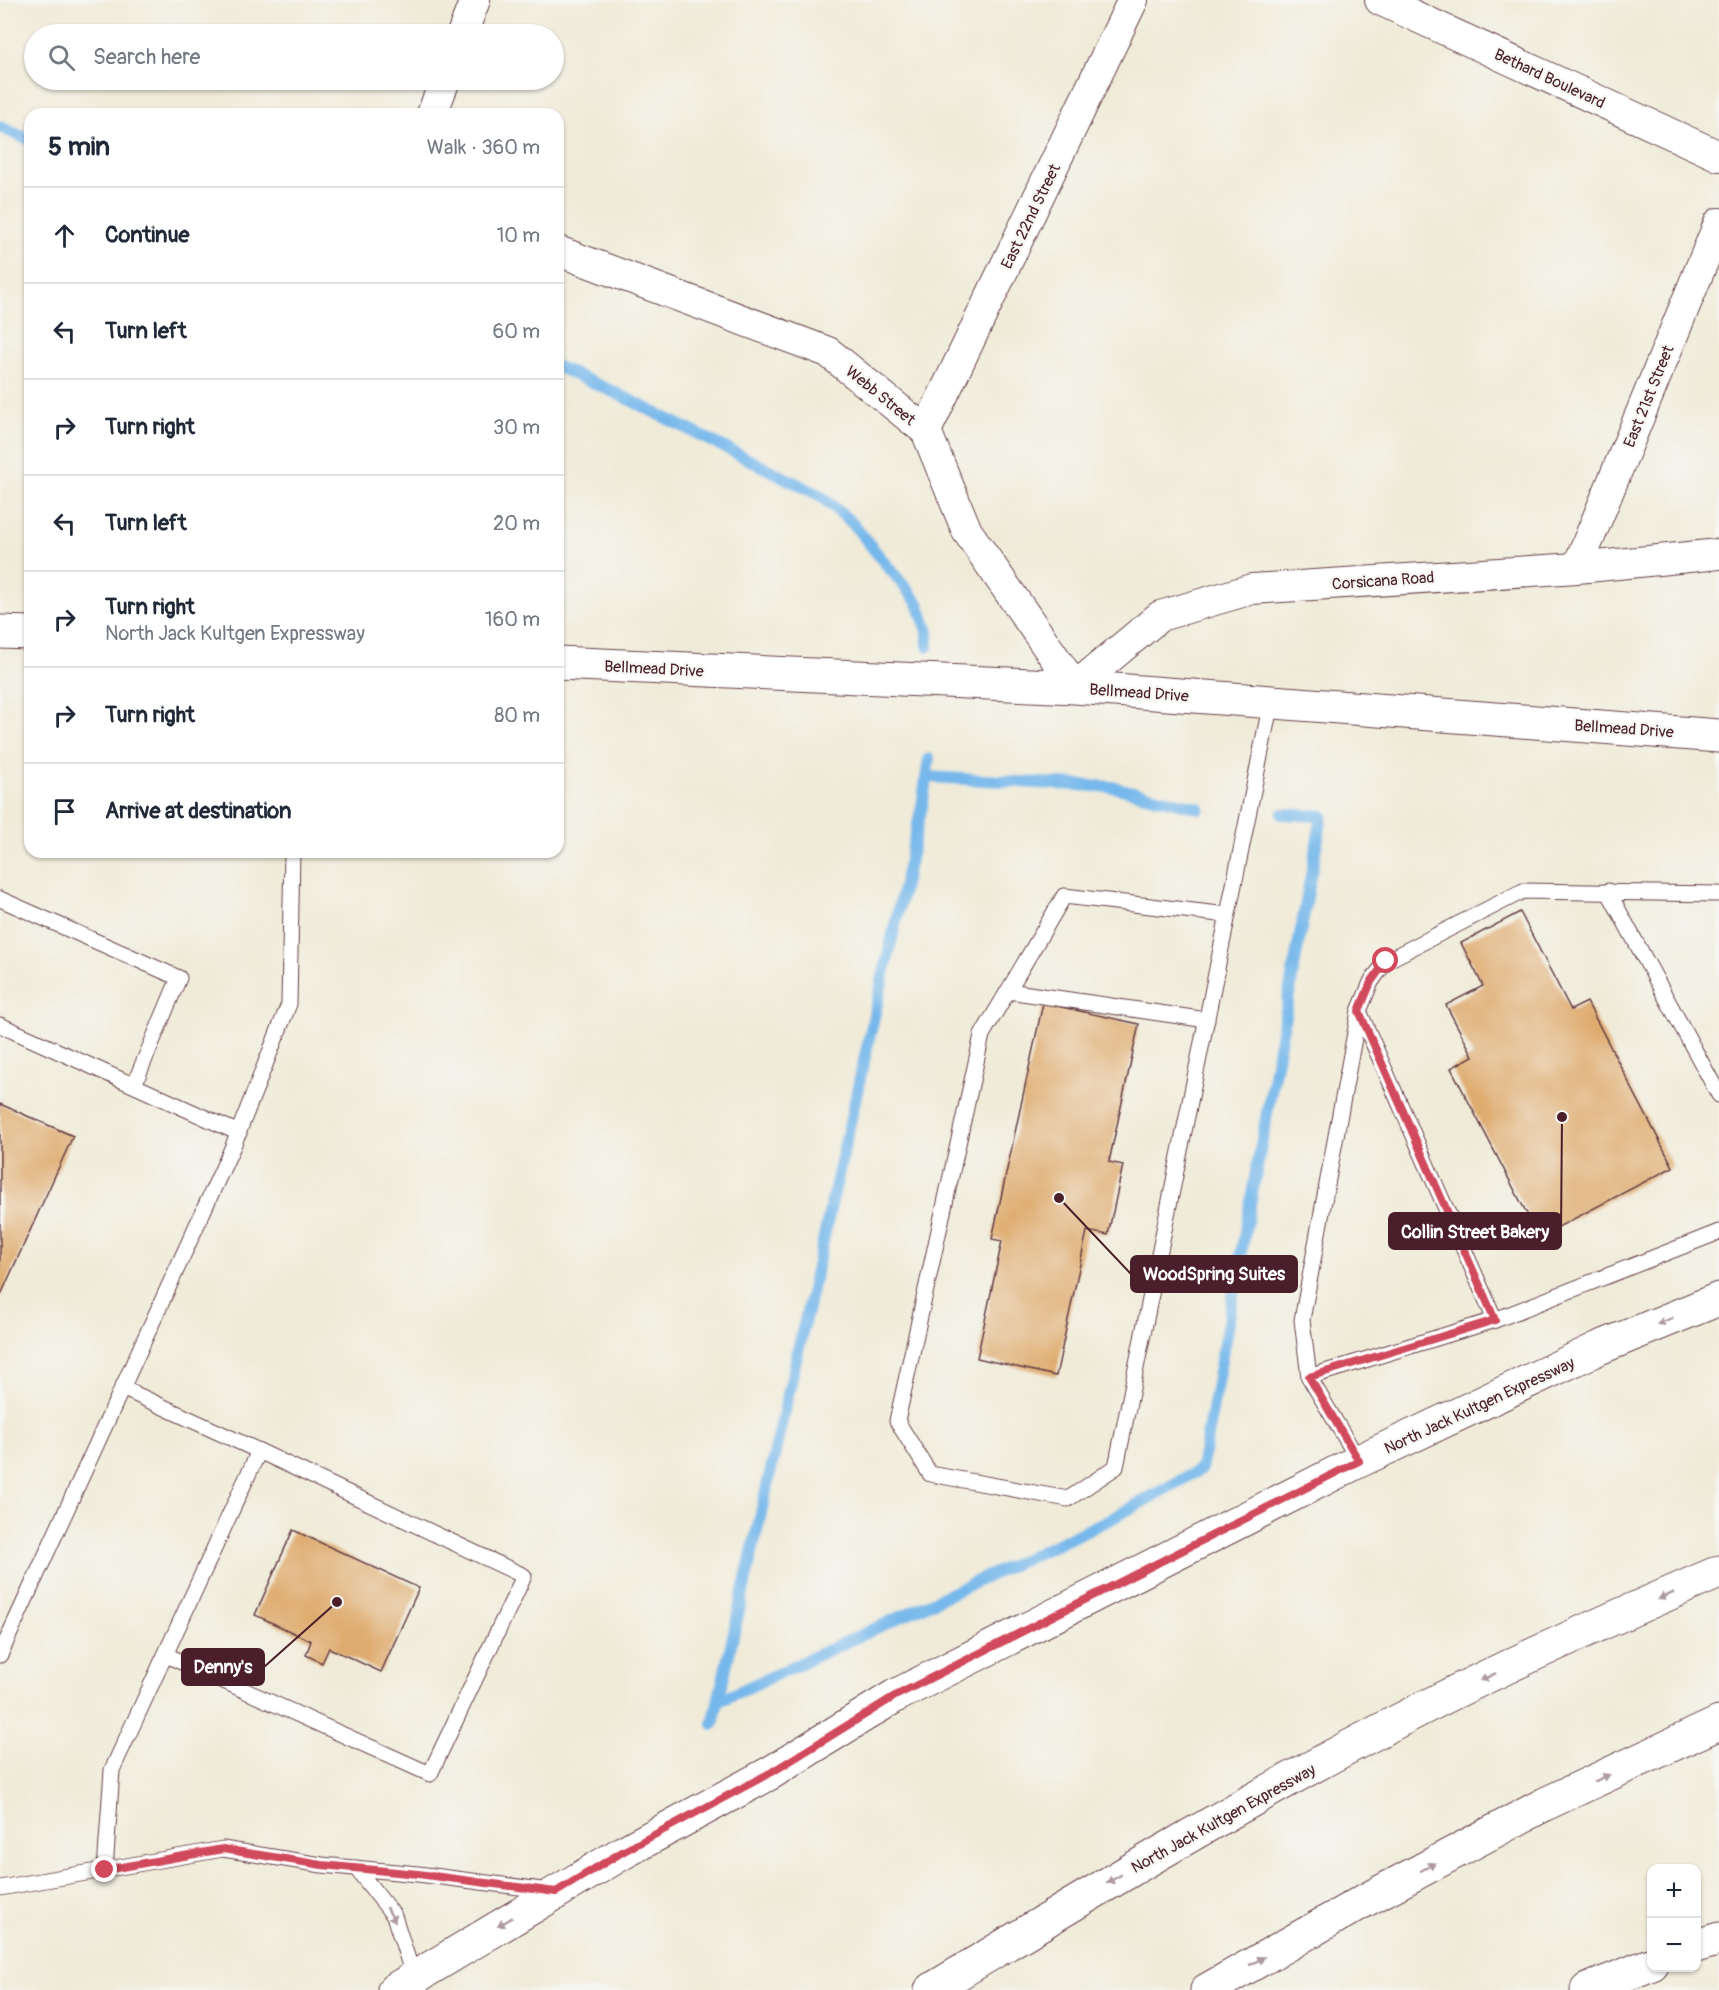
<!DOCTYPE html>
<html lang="en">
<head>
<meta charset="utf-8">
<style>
  body { margin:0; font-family:Pangolin,sans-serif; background:#f6f6f7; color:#1f2937 }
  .controls { position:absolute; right:18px; bottom:18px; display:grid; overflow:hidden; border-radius:12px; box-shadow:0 2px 4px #0004 }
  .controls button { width:54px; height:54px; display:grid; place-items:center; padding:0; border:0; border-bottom:2px solid #e0e1e3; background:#fff; color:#1f2937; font:30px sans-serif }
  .stop { position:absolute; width:18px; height:18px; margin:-14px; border:4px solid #d1495b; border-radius:50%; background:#fff }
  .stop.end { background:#d1495b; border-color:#fff; box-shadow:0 2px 6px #0008 }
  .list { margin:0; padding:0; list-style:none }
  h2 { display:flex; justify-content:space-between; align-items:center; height:78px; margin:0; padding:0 24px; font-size:26px }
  h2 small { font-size:20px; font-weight:400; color:#747a83 }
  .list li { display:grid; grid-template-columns:39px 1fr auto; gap:18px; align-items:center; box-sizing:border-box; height:96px; padding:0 24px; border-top:2px solid #e0e1e3 }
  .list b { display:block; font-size:22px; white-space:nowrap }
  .list p { margin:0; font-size:20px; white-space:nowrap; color:#747a83 }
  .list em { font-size:20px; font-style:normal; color:#747a83 }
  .icon { flex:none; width:33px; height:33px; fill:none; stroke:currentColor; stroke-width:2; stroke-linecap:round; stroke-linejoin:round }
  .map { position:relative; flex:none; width:1719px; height:1990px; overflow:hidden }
  .search { position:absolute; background:#fff; box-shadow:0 2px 4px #0004; left:24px; top:24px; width:540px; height:66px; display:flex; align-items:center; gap:15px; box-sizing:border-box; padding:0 21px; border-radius:33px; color:#747a83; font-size:22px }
  .panel { position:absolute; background:#fff; box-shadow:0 2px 4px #0004; left:24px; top:108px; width:540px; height:750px; border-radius:18px }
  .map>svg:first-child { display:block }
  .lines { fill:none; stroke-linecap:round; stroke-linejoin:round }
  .stream { stroke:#76b8eb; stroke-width:12 }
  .building { fill:#dfac70 }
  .service-casing { stroke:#633e45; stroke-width:17 }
  .minor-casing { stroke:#633e45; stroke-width:32 }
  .secondary-casing { stroke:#633e45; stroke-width:35 }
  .motorway-casing { stroke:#633e45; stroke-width:35 }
  .service { stroke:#fff; stroke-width:15 }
  .minor { stroke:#fff; stroke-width:30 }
  .secondary { stroke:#fff; stroke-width:33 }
  .motorway { stroke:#fff; stroke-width:33 }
  .oneway { fill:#ae9aa0 }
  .route { stroke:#d1495b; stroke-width:8 }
  .labels { text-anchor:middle; stroke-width:4.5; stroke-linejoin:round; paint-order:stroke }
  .street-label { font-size:16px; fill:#4a1f2b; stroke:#f6f6f2 }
  .leader { fill:none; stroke:#4a1f2b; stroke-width:2 }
  .callout-dot { fill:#4a1f2b; stroke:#f6f6f2; stroke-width:2 }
  .callout { fill:#4a1f2b; stroke:#4a1f2b; stroke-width:2 }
  .callout-label { font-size:18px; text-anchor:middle; font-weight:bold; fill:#fff }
</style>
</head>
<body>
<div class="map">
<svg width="1719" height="1990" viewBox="0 0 1719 1990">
  <rect width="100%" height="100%" fill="#f6f6f2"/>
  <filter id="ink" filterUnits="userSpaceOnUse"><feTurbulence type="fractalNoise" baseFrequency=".0167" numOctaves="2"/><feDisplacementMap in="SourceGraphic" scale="12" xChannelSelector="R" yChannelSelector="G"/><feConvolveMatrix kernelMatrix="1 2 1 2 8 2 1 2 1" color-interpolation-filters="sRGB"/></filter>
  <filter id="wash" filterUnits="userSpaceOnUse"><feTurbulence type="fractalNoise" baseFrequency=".008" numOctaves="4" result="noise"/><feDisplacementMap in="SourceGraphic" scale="24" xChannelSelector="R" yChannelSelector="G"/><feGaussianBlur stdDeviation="1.35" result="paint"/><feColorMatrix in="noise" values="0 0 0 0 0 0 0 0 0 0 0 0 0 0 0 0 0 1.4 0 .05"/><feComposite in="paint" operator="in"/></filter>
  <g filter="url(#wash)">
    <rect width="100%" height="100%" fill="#f0ebd8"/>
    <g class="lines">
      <!-- stream -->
      <g class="stream">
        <polyline points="0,127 30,140"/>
        <polyline points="558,367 616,393 821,496 852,523 918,603 928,632 928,646"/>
        <polyline points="927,777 1113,787 1199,808"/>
        <polyline points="719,1701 1111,1519 1201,1469 1322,816 1282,814"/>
        <polyline points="713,1724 922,806 929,759"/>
      </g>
    </g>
    <g id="blocks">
      <!-- building -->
      <g class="building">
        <polygon points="1520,912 1571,1010 1587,1002 1673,1167 1539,1237 1451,1068 1473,1056 1446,1005 1483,986 1461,943"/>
        <polygon points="1043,1003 1139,1024 1109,1162 1123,1165 1108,1235 1087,1231 1056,1376 977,1358 1002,1241 992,1239"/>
        <polygon points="0,1104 73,1136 0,1297"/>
        <polygon points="293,1530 419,1588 381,1672 329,1648 322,1663 306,1655 311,1641 255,1615"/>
      </g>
    </g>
  </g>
  <g filter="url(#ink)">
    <use href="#blocks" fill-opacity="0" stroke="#633e45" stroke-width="1.5"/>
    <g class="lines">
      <defs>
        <g id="service">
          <polyline points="1608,891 1719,1095"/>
          <polyline points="0,899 179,978 134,1085"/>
          <polyline points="1228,915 1064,896 982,1035 897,1421 930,1474 1068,1499 1116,1467 1271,702"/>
          <polyline points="1008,991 1207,1020"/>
          <polyline points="1359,1011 1495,1320"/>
          <polyline points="0,1025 239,1133"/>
          <polyline points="1309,1377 1495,1320 1719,1232"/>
          <polyline points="122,1388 259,1451"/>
          <polyline points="1359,1461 1309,1377 1302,1320 1359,1011 1371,982 1386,961 1523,891 1719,894"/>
          <polyline points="0,1655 233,1146 289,1004 292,852"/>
          <polyline points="356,1868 394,1916 414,1978"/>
          <polyline points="105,1870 112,1770 259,1451 524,1576 430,1774 166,1655"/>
          <polyline points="0,1888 223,1849 322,1865 418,1874 550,1891"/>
        </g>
        <g id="minor">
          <polyline points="1380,0 1719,156"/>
          <polyline points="462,34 475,0"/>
          <polyline points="432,114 445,80"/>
          <polyline points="558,251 828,352 926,431 967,531 1075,687 1160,616 1252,589 1577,568 1719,554"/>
          <polyline points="926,431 1133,0"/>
          <polyline points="1577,568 1719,223"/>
        </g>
        <g id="secondary">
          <polyline points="0,632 30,633"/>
          <polyline points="558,663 1075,687 1719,736"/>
          <polyline points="394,1990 624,1852 772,1772 895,1696 1359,1461 1599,1348 1719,1299"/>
        </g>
        <g id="motorway">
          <polyline points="1696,1946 1719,1939"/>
          <path d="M931,1990C1094,1891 1257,1793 1427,1706C1522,1658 1621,1614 1719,1572"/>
          <polyline points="1207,1990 1362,1902 1545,1804 1719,1723"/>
          <polyline points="1587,1990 1652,1964"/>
        </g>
      </defs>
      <!-- service casing -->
      <use href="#service" class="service-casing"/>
      <!-- minor casing -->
      <use href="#minor" class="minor-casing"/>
      <!-- secondary casing -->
      <use href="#secondary" class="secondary-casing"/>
      <!-- motorway casing -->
      <use href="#motorway" class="motorway-casing"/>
      <!-- service -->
      <use href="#service" class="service"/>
      <!-- minor -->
      <use href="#minor" class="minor"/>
      <!-- secondary -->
      <use href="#secondary" class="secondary"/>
      <!-- motorway -->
      <use href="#motorway" class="motorway"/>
    </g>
    <!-- one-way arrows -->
    <defs><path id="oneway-solid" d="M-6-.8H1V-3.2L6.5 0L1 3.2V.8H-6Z" transform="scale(1.5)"/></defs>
    <g class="oneway">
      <use href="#oneway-solid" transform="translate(1665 1321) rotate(158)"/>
      <use href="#oneway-solid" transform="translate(1666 1596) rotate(156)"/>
      <use href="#oneway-solid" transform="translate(1488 1677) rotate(154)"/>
      <use href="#oneway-solid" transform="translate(1602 1778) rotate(-25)"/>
      <use href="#oneway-solid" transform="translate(1428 1867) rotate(-28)"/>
      <use href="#oneway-solid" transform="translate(1114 1879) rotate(150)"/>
      <use href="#oneway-solid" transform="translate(391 1915) rotate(60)"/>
      <use href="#oneway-solid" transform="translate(505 1922) rotate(149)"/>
      <use href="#oneway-solid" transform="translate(1257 1961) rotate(-29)"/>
    </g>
  </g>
  <g class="lines" filter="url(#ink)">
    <!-- route -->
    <polyline class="route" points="105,1870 223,1849 322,1865 418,1874 556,1892 624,1851 772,1772 895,1696 1359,1461 1309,1377 1495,1320 1359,1011 1371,982 1386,961"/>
  </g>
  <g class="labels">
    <!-- street labels -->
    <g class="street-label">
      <text transform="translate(1550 78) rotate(25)" y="6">Bethard Boulevard</text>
      <text transform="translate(1030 216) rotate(-64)" y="6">East 22nd Street</text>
      <text transform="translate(881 395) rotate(39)" y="6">Webb Street</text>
      <text transform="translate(1648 396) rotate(-68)" y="6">East 21st Street</text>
      <text transform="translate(1383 580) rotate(-4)" y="6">Corsicana Road</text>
      <text transform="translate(654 668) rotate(3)" y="6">Bellmead Drive</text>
      <text transform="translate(1139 692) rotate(4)" y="6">Bellmead Drive</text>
      <text transform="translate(1624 728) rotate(4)" y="6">Bellmead Drive</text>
      <text transform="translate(1479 1405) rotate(-25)" y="6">North Jack Kultgen Expressway</text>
      <text transform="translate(1223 1818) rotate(-29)" y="6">North Jack Kultgen Expressway</text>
    </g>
  </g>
  <!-- callouts -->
  <path class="leader" d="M1562 1117L1561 1231M1059 1198L1131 1274M337 1602L264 1667"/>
  <g class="callout-dot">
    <circle cx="1562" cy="1117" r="6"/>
    <circle cx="1059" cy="1198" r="6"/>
    <circle cx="337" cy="1602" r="6"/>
  </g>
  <g class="callout">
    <rect x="1389" y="1213" width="172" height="36" rx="6"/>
    <rect x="1131" y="1256" width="166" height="36" rx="6"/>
    <rect x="182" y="1649" width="82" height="36" rx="6"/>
  </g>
  <g class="callout-label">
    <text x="1475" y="1238">Collin Street Bakery</text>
    <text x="1214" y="1280">WoodSpring Suites</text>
    <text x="223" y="1673">Denny's</text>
  </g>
</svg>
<div class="controls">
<button>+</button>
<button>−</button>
</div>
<div class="stop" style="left:1386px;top:961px"></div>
<div class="stop end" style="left:105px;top:1870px"></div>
<div class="search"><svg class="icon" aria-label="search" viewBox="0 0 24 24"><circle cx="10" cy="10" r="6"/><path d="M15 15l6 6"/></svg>Search here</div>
<section class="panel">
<h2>5 min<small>Walk · 360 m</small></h2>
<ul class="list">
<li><svg class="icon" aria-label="ahead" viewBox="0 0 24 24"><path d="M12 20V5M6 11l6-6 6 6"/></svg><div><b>Continue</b></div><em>10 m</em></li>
<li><svg class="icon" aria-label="left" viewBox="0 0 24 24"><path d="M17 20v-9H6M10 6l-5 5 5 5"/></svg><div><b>Turn left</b></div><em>60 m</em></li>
<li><svg class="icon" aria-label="right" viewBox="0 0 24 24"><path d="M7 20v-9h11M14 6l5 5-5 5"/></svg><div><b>Turn right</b></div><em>30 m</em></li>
<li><svg class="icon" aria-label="left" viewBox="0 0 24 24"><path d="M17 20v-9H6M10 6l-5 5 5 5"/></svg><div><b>Turn left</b></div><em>20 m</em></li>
<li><svg class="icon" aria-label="right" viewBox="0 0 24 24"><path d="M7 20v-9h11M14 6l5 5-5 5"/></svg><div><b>Turn right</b><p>North Jack Kultgen Expressway</p></div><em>160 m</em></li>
<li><svg class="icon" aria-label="right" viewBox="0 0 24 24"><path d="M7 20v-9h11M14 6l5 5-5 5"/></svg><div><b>Turn right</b></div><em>80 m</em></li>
<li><svg class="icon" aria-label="arrive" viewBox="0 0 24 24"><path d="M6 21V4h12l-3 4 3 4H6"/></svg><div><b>Arrive at destination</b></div></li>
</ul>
</section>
</div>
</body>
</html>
